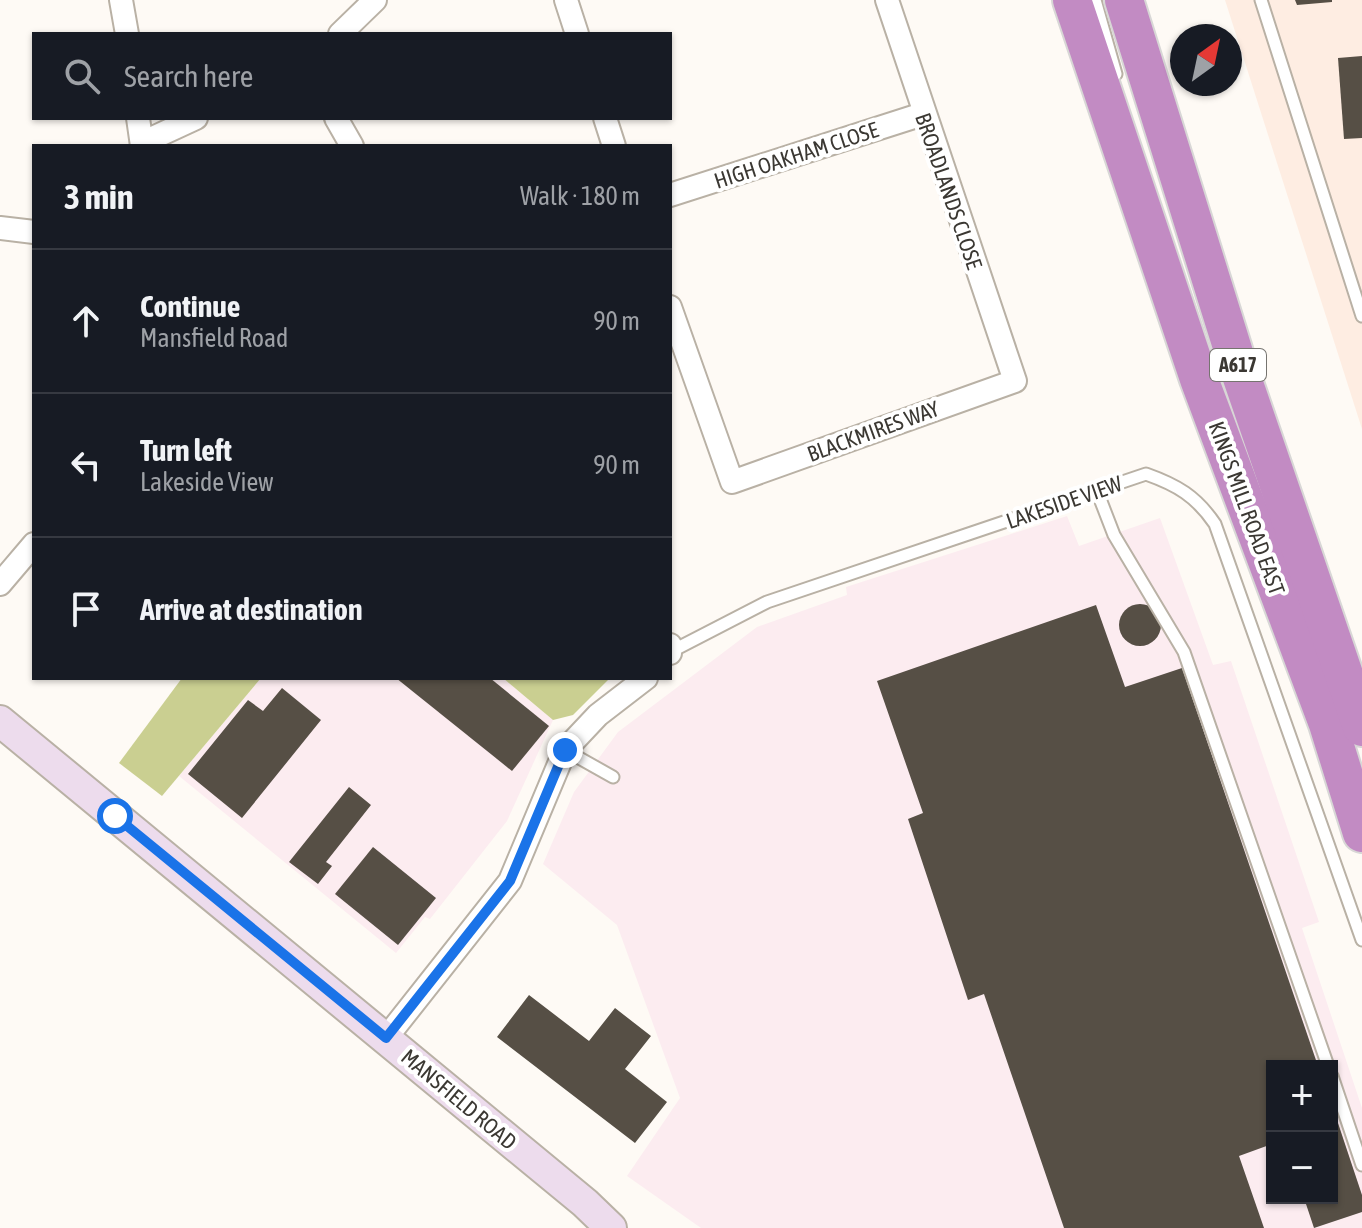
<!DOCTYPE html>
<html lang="en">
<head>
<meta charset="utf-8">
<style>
  body { margin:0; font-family:"Asap Condensed",sans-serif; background:#20242c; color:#f1f3f6 }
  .controls { position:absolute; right:24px; bottom:24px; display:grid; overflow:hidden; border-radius:0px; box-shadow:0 2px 6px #0004 }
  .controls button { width:72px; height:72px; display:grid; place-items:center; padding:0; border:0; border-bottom:2px solid #363941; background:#171b24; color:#f1f3f6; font:40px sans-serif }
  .compass { position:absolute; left:1170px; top:24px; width:72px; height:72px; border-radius:50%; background:#171b24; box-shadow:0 2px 6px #0004; rotate:33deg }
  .stop { position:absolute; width:24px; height:24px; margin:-18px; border:6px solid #1a73e8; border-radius:50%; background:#fff }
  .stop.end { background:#1a73e8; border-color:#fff; box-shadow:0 2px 8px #0008 }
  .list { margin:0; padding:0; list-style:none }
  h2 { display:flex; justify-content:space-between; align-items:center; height:104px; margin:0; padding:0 32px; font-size:34px }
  h2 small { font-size:26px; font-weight:400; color:#9ea1a6 }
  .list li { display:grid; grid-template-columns:52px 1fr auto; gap:24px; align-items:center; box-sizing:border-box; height:144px; padding:0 32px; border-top:2px solid #363941 }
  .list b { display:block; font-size:30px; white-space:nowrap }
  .list p { margin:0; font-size:26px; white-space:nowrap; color:#9ea1a6 }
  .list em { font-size:26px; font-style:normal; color:#9ea1a6 }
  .icon { flex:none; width:44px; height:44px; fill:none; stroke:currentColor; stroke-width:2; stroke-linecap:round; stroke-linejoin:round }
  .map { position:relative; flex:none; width:1362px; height:1228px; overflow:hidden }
  .search { position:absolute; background:#171b24; box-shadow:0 2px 6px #0004; left:32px; top:32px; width:640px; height:88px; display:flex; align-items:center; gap:20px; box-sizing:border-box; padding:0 28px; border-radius:0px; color:#9ea1a6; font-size:30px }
  .panel { position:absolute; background:#171b24; box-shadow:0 2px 6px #0004; left:32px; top:144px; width:640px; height:536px; border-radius:0px }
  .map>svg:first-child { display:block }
  .commercial { fill:#fcecf0; fill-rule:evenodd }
  .medical { fill:#feede2 }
  .green { fill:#cacf91 }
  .building { fill:#564f45 }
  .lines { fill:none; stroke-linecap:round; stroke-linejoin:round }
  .lane-casing { stroke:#b9b1a5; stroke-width:15 }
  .street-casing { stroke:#b9b1a5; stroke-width:26 }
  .secondary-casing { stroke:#b9b1a5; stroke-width:34 }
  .highway-casing { stroke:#d8d7d6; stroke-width:42 }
  .lane { stroke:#fff; stroke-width:11 }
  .street { stroke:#fff; stroke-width:22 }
  .secondary { stroke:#eddced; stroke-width:30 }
  .highway { stroke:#c28bc3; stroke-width:38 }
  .route { stroke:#1a73e8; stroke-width:10 }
  .labels { text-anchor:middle; stroke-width:8; stroke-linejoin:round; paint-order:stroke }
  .shield { fill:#fff; stroke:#767470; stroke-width:2 }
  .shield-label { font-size:20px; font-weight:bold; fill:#3b3833 }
  .street-label { font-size:22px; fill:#3b3833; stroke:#fff }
</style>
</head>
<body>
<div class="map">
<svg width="1362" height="1228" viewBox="0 0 1362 1228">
  <rect width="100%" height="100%" fill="#fefaf5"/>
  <!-- commercial -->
  <g class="commercial">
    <path d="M1067,516L1079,546L1160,518L1213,665L1231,661L1319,922L1302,928L1362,1108V1228H701L627,1176L680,1098L617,925L543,864L574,792L618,732L757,627L847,595L846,587ZM1272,1066H1332V1198H1272Z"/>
    <polygon points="261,678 503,678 553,720 507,821 430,919 425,917 396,953 179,776"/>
  </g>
  <!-- medical -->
  <polygon class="medical" points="1225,0 1362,0 1362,429"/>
  <!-- green -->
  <g class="green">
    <polygon points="182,678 261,678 162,796 119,763"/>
    <polygon points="503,678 610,678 573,715 553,720"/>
  </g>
  <!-- building -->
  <g class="building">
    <polygon points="1295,0 1332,0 1332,2 1297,5"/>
    <polygon points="1362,56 1362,138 1344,139 1338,58"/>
    <circle cx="1140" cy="625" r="21"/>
    <polygon points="1096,605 1125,687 1182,668 1318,1066 1272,1066 1272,1144 1239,1156 1264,1228 1064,1228 984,994 968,1000 908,819 923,813 877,681"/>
    <polygon points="396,678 490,678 549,726 512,771"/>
    <polygon points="282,688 321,720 242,818 188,774 248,700 263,711"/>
    <polygon points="349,787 371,805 326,862 332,866 318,884 289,862"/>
    <polygon points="373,847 436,898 398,945 335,894"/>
    <polygon points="529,995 589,1041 615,1008 651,1036 625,1069 667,1102 635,1143 497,1037"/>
    <polygon points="1333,1108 1362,1195 1362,1212 1314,1228 1304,1198 1332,1198"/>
  </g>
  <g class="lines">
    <defs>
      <g id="lane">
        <polyline points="1095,0 1116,74"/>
        <polyline points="1261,0 1362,316"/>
        <polyline points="1097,491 1114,535 1184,652 1328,1066"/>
        <path d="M672,651L767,602L1146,474C1177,485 1196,496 1215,524L1362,940"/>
        <polyline points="565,750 613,777"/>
        <polyline points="1332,1076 1362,1165"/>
      </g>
      <g id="street">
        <polyline points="121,0 127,34"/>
        <polyline points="566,0 577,34"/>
        <polyline points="340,34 375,0"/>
        <polyline points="138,118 142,146"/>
        <polyline points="336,118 352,146"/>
        <polyline points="605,118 614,146"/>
        <polyline points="142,143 196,118"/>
        <polyline points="670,195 923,114"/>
        <polyline points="0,228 34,232"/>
        <polyline points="670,307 732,482 1015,381 887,0"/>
        <polyline points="0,584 34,544"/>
        <polyline points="670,645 670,653"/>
        <polyline points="386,1038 510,881 565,750 598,715 646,678"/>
      </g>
      <polyline id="secondary" points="0,721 585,1203 611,1228"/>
      <g id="highway">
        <polyline points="1072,0 1199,379 1328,724 1362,833"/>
        <polyline points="1124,0 1238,366 1362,727"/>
      </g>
    </defs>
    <!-- lane casing -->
    <use href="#lane" class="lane-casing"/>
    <!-- street casing -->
    <use href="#street" class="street-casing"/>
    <!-- secondary casing -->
    <use href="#secondary" class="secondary-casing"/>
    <!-- highway casing -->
    <use href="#highway" class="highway-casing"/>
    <!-- lane -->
    <use href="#lane" class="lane"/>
    <!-- street -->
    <use href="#street" class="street"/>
    <!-- secondary -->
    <use href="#secondary" class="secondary"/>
    <!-- highway -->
    <use href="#highway" class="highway"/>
  </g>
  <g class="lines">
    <!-- route -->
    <polyline class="route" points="115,816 386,1038 510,881 565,750"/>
  </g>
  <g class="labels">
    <!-- shield labels -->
    <rect class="shield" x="1210" y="349" width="56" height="32" rx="6"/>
    <g class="shield-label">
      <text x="1238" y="372">A617</text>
    </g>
    <!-- street labels -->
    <g class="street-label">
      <text transform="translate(796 155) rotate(-18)" y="8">HIGH OAKHAM CLOSE</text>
      <text transform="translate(949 191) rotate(71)" y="8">BROADLANDS CLOSE</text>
      <text transform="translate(873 431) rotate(-20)" y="8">BLACKMIRES WAY</text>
      <text transform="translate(1064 502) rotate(-19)" y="8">LAKESIDE VIEW</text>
      <text transform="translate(1247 508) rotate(70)" y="8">KINGS MILL ROAD EAST</text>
      <text transform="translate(459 1099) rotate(40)" y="8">MANSFIELD ROAD</text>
    </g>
  </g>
</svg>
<div class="controls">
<button>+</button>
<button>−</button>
</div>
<svg class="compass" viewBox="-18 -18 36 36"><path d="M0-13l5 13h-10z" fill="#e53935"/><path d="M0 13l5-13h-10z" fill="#9ea1a6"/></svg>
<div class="stop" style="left:115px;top:816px"></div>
<div class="stop end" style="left:565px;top:750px"></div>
<div class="search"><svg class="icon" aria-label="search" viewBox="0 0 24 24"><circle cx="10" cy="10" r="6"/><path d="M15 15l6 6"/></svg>Search here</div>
<section class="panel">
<h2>3 min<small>Walk · 180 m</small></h2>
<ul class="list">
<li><svg class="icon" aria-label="ahead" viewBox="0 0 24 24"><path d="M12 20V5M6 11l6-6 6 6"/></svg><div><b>Continue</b><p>Mansfield Road</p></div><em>90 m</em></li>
<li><svg class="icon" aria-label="left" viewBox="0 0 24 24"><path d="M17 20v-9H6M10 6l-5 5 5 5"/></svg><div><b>Turn left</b><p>Lakeside View</p></div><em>90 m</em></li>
<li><svg class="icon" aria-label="arrive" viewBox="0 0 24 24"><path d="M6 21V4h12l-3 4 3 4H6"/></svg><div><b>Arrive at destination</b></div></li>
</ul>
</section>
</div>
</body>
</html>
